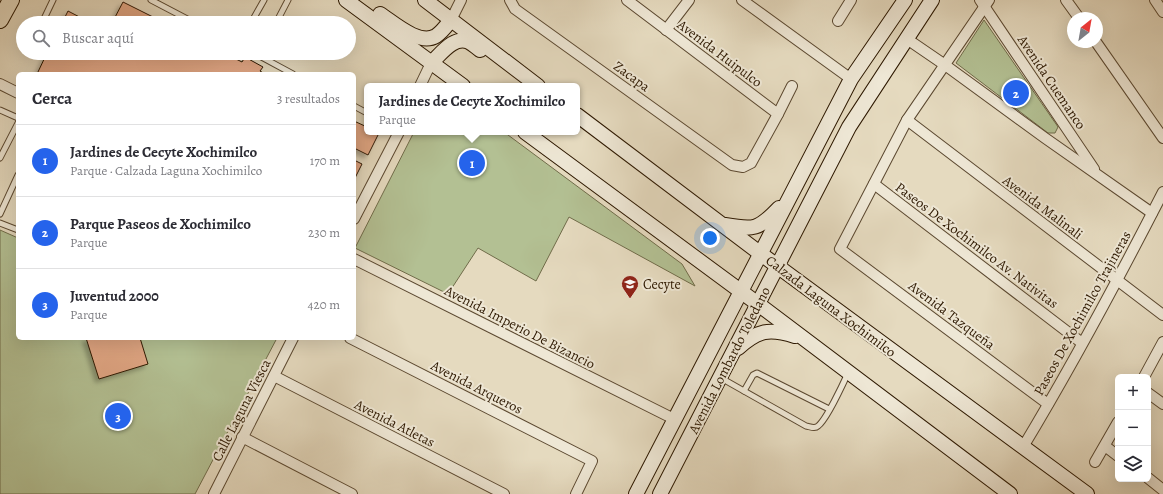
<!DOCTYPE html>
<html lang="es">
<head>
<meta charset="utf-8">
<style>
  body { margin:0; font-family:Alegreya,serif; background:#f2f2f3; color:#2b2b33 }
  .controls { position:absolute; right:12px; bottom:12px; display:grid; overflow:hidden; border-radius:6px; box-shadow:0 4px 16px #0002 }
  .controls button { width:36px; height:36px; display:grid; place-items:center; padding:0; border:0; border-bottom:1px solid #e1e1e2; background:#fff; color:#2b2b33; font:20px sans-serif }
  .compass { position:absolute; left:1067px; top:12px; width:36px; height:36px; border-radius:50%; background:#fff; box-shadow:0 4px 16px #0002; rotate:31deg }
  .you { position:absolute; left:710px; top:238px; width:14px; height:14px; margin:-10px; border:3px solid #fff; border-radius:50%; background:#1a73e8; box-shadow:0 0 0 6px #1a73e833 }
  .badge { display:grid; place-items:center; width:26px; height:26px; border-radius:50%; background:#2563eb; color:#fff; font-size:13px; font-weight:700 }
  .pin { position:absolute; translate:-50% -50%; border:2px solid #fff; box-shadow:0 1px 4px #0006 }
  .popup { position:absolute; left:364px; top:83px; width:216px; height:52px; box-sizing:border-box; display:grid; place-content:center; border-radius:6px; background:#fff; filter:drop-shadow(0 1px 3px #0005); font-size:13px; white-space:nowrap; color:#7c7c81 }
  .popup b { font-size:15px; color:#2b2b33 }
  .popup::after { content:''; position:absolute; left:50%; top:100%; margin-left:-8px; border:8px solid transparent; border-top-color:#fff }
  .list { margin:0; padding:0; list-style:none }
  h2 { display:flex; justify-content:space-between; align-items:center; height:52px; margin:0; padding:0 16px; font-size:17px }
  h2 small { font-size:13px; font-weight:400; color:#7c7c81 }
  .list li { display:grid; grid-template-columns:26px 1fr auto; gap:12px; align-items:center; box-sizing:border-box; height:72px; padding:0 16px; border-top:1px solid #e1e1e2 }
  .list b { display:block; font-size:15px; white-space:nowrap }
  .list p { margin:0; font-size:13px; white-space:nowrap; color:#7c7c81 }
  .list em { font-size:13px; font-style:normal; color:#7c7c81 }
  .icon { flex:none; width:22px; height:22px; fill:none; stroke:currentColor; stroke-width:2; stroke-linecap:round; stroke-linejoin:round }
  .map { position:relative; flex:none; width:1163px; height:494px; overflow:hidden }
  .search { position:absolute; background:#fff; box-shadow:0 4px 16px #0002; left:16px; top:16px; width:340px; height:44px; display:flex; align-items:center; gap:10px; box-sizing:border-box; padding:0 14px; border-radius:22px; color:#7c7c81; font-size:15px }
  .panel { position:absolute; background:#fff; box-shadow:0 4px 16px #0002; left:16px; top:72px; width:340px; height:268px; border-radius:6px }
  .map>svg:first-child { display:block }
  .green { fill:#b3c093; stroke:#706c4a }
  .building { fill:#e2a785; stroke:#2d1800; filter:url(#shadow) }
  .lines { fill:none; stroke-linecap:round; stroke-linejoin:round }
  .service-casing { stroke:#5b4830; stroke-width:7 }
  .minor-casing { stroke:#5b4830; stroke-width:12 }
  .secondary-casing { stroke:#2d1800; stroke-width:16 }
  .primary-casing { stroke:#2d1800; stroke-width:18 }
  .service { stroke:#eee7d5; stroke-width:5 }
  .minor { stroke:#eee7d5; stroke-width:10 }
  .secondary { stroke:#eee7d5; stroke-width:14 }
  .primary { stroke:#e5dabf; stroke-width:16 }
  .labels { text-anchor:middle; stroke-width:4; stroke-linejoin:round; paint-order:stroke }
  .street-label { font-size:14px; fill:#2d1800; stroke:#eee7d5 }
  .poi-label { font-size:14px; fill:#2d1800; stroke:#eee7d5; text-anchor:start }
</style>
</head>
<body>
<div class="map">
<svg width="1163" height="494" viewBox="0 0 1163 494">
  <defs>
    <filter id="shadow"><feDropShadow dx="-3.5" dy="3.5" stdDeviation="2" flood-color="#0004"/></filter>
  </defs>
  <rect width="100%" height="100%" fill="#e5dabf"/>
  <filter id="stains"><feTurbulence type="fractalNoise" baseFrequency=".005" numOctaves="4"/><feColorMatrix values="0 0 0 0 .2 0 0 0 0 .09 0 0 0 0 .02 0 0 0 .5 -.17"/></filter>
  <radialGradient id="worn" r=".72"><stop offset=".6" stop-color="#630" stop-opacity="0"/><stop offset="1" stop-color="#630" stop-opacity=".3"/></radialGradient>
  <!-- green -->
  <g class="green">
    <polygon points="984,20 1056,124 1058,127 1055,133 1048,133 956,63"/>
    <polygon points="414,132 504,132 682,264 695,286 569,217 536,281 478,248 448,294 355,248"/>
    <polygon points="0,230 18,238 18,338 277,338 195,494 0,494"/>
  </g>
  <!-- building -->
  <g class="building">
    <polygon points="123,2 165,23 112,23"/>
    <polygon points="68,11 91,23 62,23"/>
    <polygon points="47,53 148,53 154,56 156,53 224,53 242,62 245,57 263,67 260,71 265,74 37,74"/>
    <polygon points="354,121 367,127 367,132 379,133 368,155 354,148"/>
    <polygon points="354,160 362,164 354,180"/>
    <polygon points="86,338 140,338 148,364 99,379"/>
  </g>
  <g class="lines">
    <defs>
      <g id="service">
        <polyline points="151,0 195,23"/>
        <polyline points="42,23 53,0"/>
        <polyline points="251,23 264,0"/>
        <polyline points="276,23 288,0"/>
        <polyline points="254,53 293,74"/>
        <polyline points="354,106 367,113"/>
        <polyline points="0,110 18,118"/>
        <polyline points="0,158 18,123"/>
        <polyline points="0,214 18,175"/>
        <polyline points="0,223 18,230"/>
        <path d="M721,378L806,426C811,427 815,429 818,426C826,420 843,384 848,373"/>
        <polyline points="744,391 753,375 757,373 829,409"/>
      </g>
      <g id="minor">
        <polyline points="510,0 515,9 732,165 743,167 751,163 778,114 792,86"/>
        <polyline points="627,0 778,114"/>
        <polyline points="742,0 851,79"/>
        <polyline points="980,0 1094,169"/>
        <polyline points="989,0 907,120 840,249 1048,404"/>
        <polyline points="1066,0 1079,18"/>
        <polyline points="1155,0 1163,12"/>
        <polyline points="451,20 461,0"/>
        <polyline points="838,21 851,0"/>
        <polyline points="666,30 689,0"/>
        <polyline points="907,39 945,65 1045,138 1152,213"/>
        <polyline points="1096,42 1163,138"/>
        <polyline points="0,84 18,93"/>
        <polyline points="420,86 431,63"/>
        <polyline points="907,120 1163,315"/>
        <polyline points="874,184 1082,343"/>
        <polyline points="354,219 399,132"/>
        <polyline points="354,259 674,419"/>
        <polyline points="350,338 592,461 576,494"/>
        <polyline points="274,376 504,494"/>
        <polyline points="1144,377 1163,342"/>
        <polyline points="1148,393 1163,404"/>
        <polyline points="242,437 352,494"/>
        <polyline points="1105,446 1118,456"/>
        <path d="M1023,447C1073,364 1119,278 1163,192"/>
        <polyline points="1095,462 1118,422"/>
        <polyline points="1148,478 1163,490"/>
        <polyline points="214,494 293,338"/>
      </g>
      <g id="secondary">
        <polyline points="346,0 463,86"/>
        <polyline points="425,0 538,86"/>
        <path d="M380,14C394,23 419,46 436,36C442,32 447,25 451,20"/>
        <path d="M431,63C441,54 454,35 469,42C473,44 477,48 480,50"/>
        <polyline points="577,115 761,254 1087,494"/>
        <polyline points="525,132 758,304 1010,494"/>
        <path d="M725,225C754,230 758,230 779,208"/>
        <path d="M738,348C758,330 769,328 795,336"/>
        <polyline points="636,494 851,79 905,0"/>
        <polyline points="660,494 849,127 932,0"/>
      </g>
      <polyline id="primary" points="0,20 11,0"/>
    </defs>
    <!-- service casing -->
    <use href="#service" class="service-casing"/>
    <!-- minor casing -->
    <use href="#minor" class="minor-casing"/>
    <!-- secondary casing -->
    <use href="#secondary" class="secondary-casing"/>
    <!-- primary casing -->
    <use href="#primary" class="primary-casing"/>
    <!-- service -->
    <use href="#service" class="service"/>
    <!-- minor -->
    <use href="#minor" class="minor"/>
    <!-- secondary -->
    <use href="#secondary" class="secondary"/>
    <!-- primary -->
    <use href="#primary" class="primary"/>
  </g>
  <!-- icons -->
  <defs>
    <symbol id="school-pin" viewBox="-11 -11 22 30"><path d="M0 17L-7.5 6A9.5 9.5 0 1 1 7.5 6Z" fill="#8f2418" stroke="#eee7d5"/><path d="M0-5L7-2L0 1L-7-2ZM-4 1L0 2.5L4 1V4Q0 6-4 4Z" fill="#fff"/></symbol>
  </defs>
  <g fill-rule="evenodd">
    <use href="#school-pin" x="620" y="274" width="20" height="27"/>
  </g>
  <g class="labels">
    <!-- street labels -->
    <g class="street-label">
      <text transform="translate(720 53) rotate(37)" y="5">Avenida Huipulco</text>
      <text transform="translate(632 76) rotate(36)" y="5">Zacapa</text>
      <text transform="translate(1052 82) rotate(56)" y="5">Avenida Cuemanco</text>
      <text transform="translate(1043 207) rotate(37)" y="5">Avenida Malinali</text>
      <text transform="translate(977 245) rotate(37)" y="5">Paseos De Xochimilco Av. Nativitas</text>
      <text transform="translate(831 306) rotate(37)" y="5">Calzada Laguna Xochimilco</text>
      <text transform="translate(1082 313) rotate(-61)" y="5">Paseos De Xochimilco Trajineras</text>
      <text transform="translate(952 315) rotate(37)" y="5">Avenida Tazqueña</text>
      <text transform="translate(520 327) rotate(27)" y="5">Avenida Imperio De Bizancio</text>
      <text transform="translate(729 360) rotate(-63)" y="5">Avenida Lombardo Toledano</text>
      <text transform="translate(477 387) rotate(27)" y="5">Avenida Arqueros</text>
      <text transform="translate(241 410) rotate(-63)" y="5">Calle Laguna Viesca</text>
      <text transform="translate(395 423) rotate(27)" y="5">Avenida Atletas</text>
    </g>
    <!-- poi labels -->
    <g class="poi-label">
      <text x="643" y="289">Cecyte</text>
    </g>
  </g>
  <rect width="100%" height="100%" filter="url(#stains)"/>
  <rect width="100%" height="100%" fill="url(#worn)"/>
</svg>
<div class="controls">
<button>+</button>
<button>−</button>
<button><svg class="icon" aria-label="layers" viewBox="0 0 24 24"><path d="M12 4l9 5-9 5-9-5zM3 14l9 5 9-5"/></svg></button>
</div>
<svg class="compass" viewBox="-18 -18 36 36"><path d="M0-13l5 13h-10z" fill="#e53935"/><path d="M0 13l5-13h-10z" fill="#7c7c81"/></svg>
<div class="you"></div>
<div class="pin badge" style="left:472px;top:163px">1</div>
<div class="popup"><b>Jardines de Cecyte Xochimilco</b>Parque</div>
<div class="pin badge" style="left:1016px;top:93px">2</div>
<div class="pin badge" style="left:118px;top:416px">3</div>
<div class="search"><svg class="icon" aria-label="search" viewBox="0 0 24 24"><circle cx="10" cy="10" r="6"/><path d="M15 15l6 6"/></svg>Buscar aquí</div>
<section class="panel">
<h2>Cerca<small>3 resultados</small></h2>
<ul class="list">
<li><span class="badge">1</span><div><b>Jardines de Cecyte Xochimilco</b><p>Parque · Calzada Laguna Xochimilco</p></div><em>170 m</em></li>
<li><span class="badge">2</span><div><b>Parque Paseos de Xochimilco</b><p>Parque</p></div><em>230 m</em></li>
<li><span class="badge">3</span><div><b>Juventud 2000</b><p>Parque</p></div><em>420 m</em></li>
</ul>
</section>
</div>
</body>
</html>
